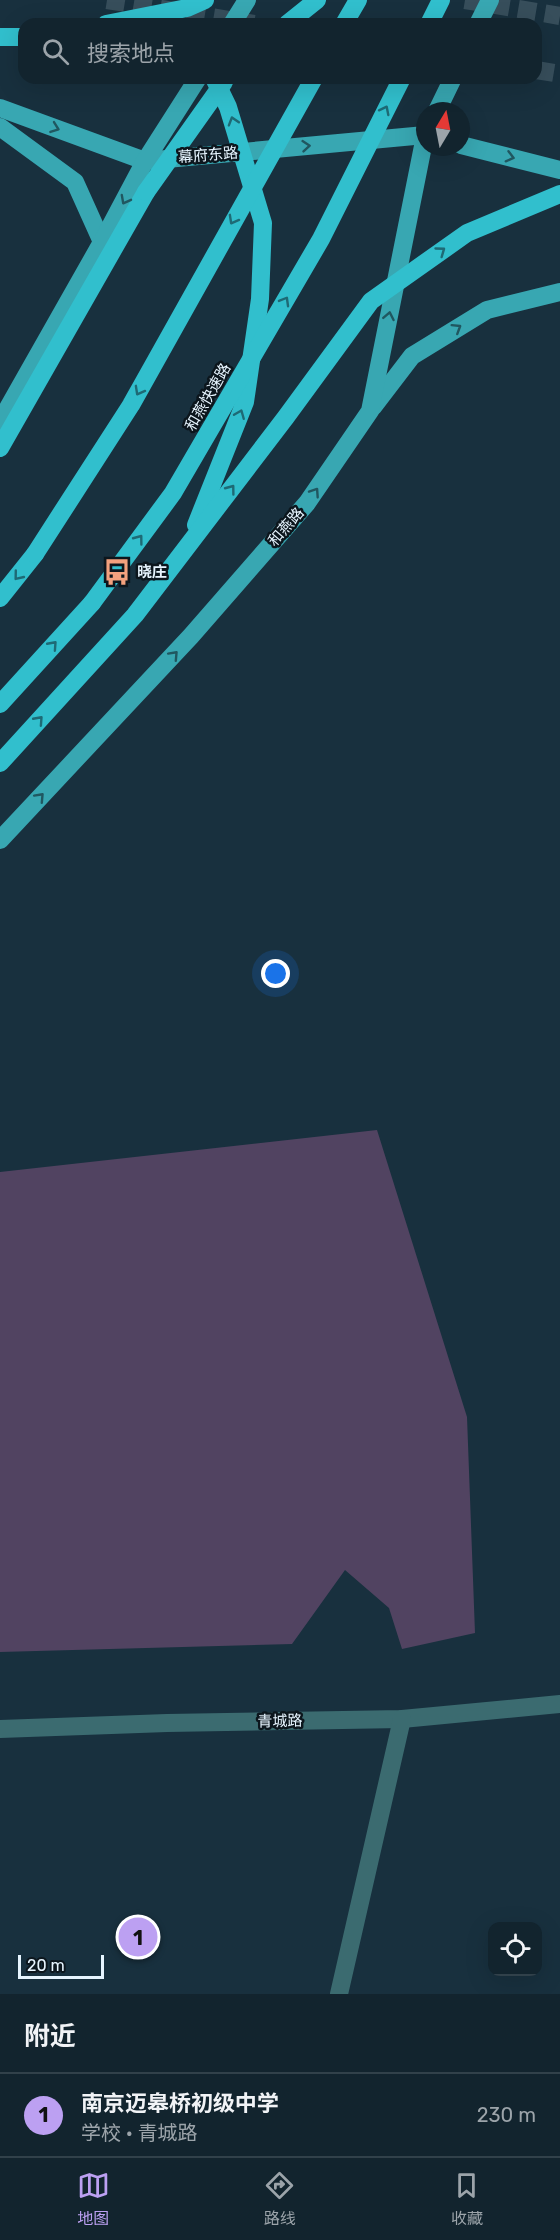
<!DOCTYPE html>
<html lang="zh">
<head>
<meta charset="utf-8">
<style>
  body { margin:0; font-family:Rubik,"Noto Sans SC",sans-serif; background:#1b2c36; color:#f1f3f6 }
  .controls { position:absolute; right:18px; bottom:18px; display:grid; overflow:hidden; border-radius:12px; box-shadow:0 6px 24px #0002 }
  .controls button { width:54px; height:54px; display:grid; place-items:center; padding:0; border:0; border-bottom:2px solid #31414a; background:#12242e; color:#f1f3f6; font:30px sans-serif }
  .compass { position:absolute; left:416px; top:102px; width:54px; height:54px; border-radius:50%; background:#12242e; box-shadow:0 6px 24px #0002; rotate:10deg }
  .scale { position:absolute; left:18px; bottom:15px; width:86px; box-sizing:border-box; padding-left:6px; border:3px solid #e7f5ff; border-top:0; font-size:16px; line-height:21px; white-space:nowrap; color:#e7f5ff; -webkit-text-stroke:4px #0c161d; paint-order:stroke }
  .you { position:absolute; left:276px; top:974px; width:21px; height:21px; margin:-15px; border:4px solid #fff; border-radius:50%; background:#1a73e8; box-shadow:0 0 0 9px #1a73e833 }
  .badge { display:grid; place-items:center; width:39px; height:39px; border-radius:50%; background:#bca0f2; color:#111; font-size:20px; font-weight:700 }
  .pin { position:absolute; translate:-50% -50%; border:3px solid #fff; box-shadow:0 2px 6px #0006 }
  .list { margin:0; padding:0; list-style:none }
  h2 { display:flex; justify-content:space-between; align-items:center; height:78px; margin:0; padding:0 24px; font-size:26px }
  h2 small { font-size:20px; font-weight:400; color:#9ca4aa }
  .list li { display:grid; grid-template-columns:39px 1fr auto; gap:18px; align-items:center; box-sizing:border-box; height:84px; padding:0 24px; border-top:2px solid #31414a }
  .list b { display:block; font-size:22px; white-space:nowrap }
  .list p { margin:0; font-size:20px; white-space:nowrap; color:#9ca4aa }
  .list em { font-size:20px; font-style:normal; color:#9ca4aa }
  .icon { flex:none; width:33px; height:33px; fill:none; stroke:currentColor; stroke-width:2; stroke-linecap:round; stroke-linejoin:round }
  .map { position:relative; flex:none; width:560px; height:1994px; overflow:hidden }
  .search { position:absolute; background:#12242e; box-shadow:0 6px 24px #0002; left:18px; right:18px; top:18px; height:66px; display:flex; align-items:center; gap:15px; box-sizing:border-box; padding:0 21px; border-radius:18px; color:#9ca4aa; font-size:22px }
  .sheet { height:162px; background:#12242e }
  nav { display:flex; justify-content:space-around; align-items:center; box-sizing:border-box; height:84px; border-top:2px solid #31414a; background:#12242e; font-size:16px; color:#9ca4aa }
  nav a { display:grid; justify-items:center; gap:3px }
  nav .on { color:#bca0f2 }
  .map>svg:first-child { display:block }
  .green { fill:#514361 }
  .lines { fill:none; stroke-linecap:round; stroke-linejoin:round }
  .highway-tunnel { stroke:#374e5b; stroke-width:18; stroke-dasharray:18 9; stroke-linecap:butt }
  .minor { stroke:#3b6b70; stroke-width:18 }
  .major { stroke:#38a7b2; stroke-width:18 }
  .highway { stroke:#31bfcd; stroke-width:18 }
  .highway-bridge { stroke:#31bfcd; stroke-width:18 }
  .oneway { stroke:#1e6a75 }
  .oneway2 { stroke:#205760 }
  .labels { text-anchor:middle; stroke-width:5; stroke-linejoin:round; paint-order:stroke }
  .street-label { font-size:15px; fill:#e7f5ff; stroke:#0c161d }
  .poi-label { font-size:15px; font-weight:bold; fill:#e7f5ff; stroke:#0c161d; text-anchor:start }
</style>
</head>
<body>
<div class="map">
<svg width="560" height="1994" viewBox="0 0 560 1994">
  <rect width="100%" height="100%" fill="#18303e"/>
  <!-- green -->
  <polygon class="green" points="377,1130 467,1417 475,1633 402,1649 389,1608 345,1570 292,1644 0,1652 0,1172"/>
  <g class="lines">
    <!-- highway-tunnel -->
    <g class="highway-tunnel">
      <polyline points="107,0 254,24"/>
      <polyline points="465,0 560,16"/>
      <polyline points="536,70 560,74"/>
    </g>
    <!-- minor -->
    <g class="minor">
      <polyline points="0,1729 167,1723 402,1719 560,1704"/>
      <polyline points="339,1994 402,1719"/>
    </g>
    <!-- major -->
    <g class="major">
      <polyline points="232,24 247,0"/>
      <polyline points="478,24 490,0"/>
      <polyline points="0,108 145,161 425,135"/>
      <polyline points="437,111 453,78"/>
      <polyline points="0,127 75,182 102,242"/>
      <polyline points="461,145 560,170"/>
      <polyline points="373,407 412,356 487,310 560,292"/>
      <polyline points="0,422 102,242 145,161 198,78"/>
      <polyline points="0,840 191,636 307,503 370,411 425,136"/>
    </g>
    <!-- highway -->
    <g class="highway">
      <polyline points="287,24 317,0"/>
      <polyline points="344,24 358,0"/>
      <polyline points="429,24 441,0"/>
      <polyline points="0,37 24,37"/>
      <polyline points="0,448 146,192"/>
      <polyline points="0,598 35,554"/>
      <polyline points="0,704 92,603"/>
    </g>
    <!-- highway-bridge -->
    <g class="highway-bridge">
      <polyline points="106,24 187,8 205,0"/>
      <polyline points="146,192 224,82"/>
      <polyline points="196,525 245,402 260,299 263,223 228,107 214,78"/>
      <polyline points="35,554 131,405 314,78"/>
      <polyline points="92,603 173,493 321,239 402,78"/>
      <polyline points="0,763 135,615 286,417 371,301 467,233 560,194"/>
    </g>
  </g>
  <!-- one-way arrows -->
  <defs><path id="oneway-chevron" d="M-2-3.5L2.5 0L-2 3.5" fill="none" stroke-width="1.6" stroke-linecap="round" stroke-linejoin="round" transform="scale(1.5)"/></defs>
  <g class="oneway">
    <use href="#oneway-chevron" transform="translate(385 110) rotate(-63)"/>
    <use href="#oneway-chevron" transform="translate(233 121) rotate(-107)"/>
    <use href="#oneway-chevron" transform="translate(233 220) rotate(119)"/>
    <use href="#oneway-chevron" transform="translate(441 251) rotate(-36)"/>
    <use href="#oneway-chevron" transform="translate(285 301) rotate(-60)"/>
    <use href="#oneway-chevron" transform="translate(139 391) rotate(119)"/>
    <use href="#oneway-chevron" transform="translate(240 414) rotate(-68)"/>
    <use href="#oneway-chevron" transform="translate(231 489) rotate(-53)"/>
    <use href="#oneway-chevron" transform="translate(139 539) rotate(-53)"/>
    <use href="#oneway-chevron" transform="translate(18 576) rotate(129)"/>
    <use href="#oneway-chevron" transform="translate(53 645) rotate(-48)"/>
    <use href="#oneway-chevron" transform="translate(39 720) rotate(-48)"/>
  </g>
  <g class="oneway2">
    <use href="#oneway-chevron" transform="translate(55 128) rotate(20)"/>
    <use href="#oneway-chevron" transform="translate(306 146) rotate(-5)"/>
    <use href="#oneway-chevron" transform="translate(510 157) rotate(15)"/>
    <use href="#oneway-chevron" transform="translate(125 200) rotate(118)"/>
    <use href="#oneway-chevron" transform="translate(389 316) rotate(-79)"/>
    <use href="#oneway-chevron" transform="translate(457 328) rotate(-32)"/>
    <use href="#oneway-chevron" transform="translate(315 492) rotate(-56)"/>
    <use href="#oneway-chevron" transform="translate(174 655) rotate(-47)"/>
    <use href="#oneway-chevron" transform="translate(40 797) rotate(-47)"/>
  </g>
  <!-- icons -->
  <defs>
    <symbol id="bus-bare" viewBox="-9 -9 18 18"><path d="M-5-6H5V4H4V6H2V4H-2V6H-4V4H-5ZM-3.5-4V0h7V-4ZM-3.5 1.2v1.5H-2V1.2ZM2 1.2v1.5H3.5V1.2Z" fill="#f2a17e" stroke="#0c161d" stroke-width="2.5" paint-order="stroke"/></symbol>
  </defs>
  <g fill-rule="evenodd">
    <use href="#bus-bare" x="98" y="553" width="38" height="38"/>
  </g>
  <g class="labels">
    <!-- street labels -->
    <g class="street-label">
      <text transform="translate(208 155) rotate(-5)" y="5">幕府东路</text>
      <text transform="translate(208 397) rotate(-60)" y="5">和燕快速路</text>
      <text transform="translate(286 527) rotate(-49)" y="5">和燕路</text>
      <text transform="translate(280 1721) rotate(-1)" y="5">青城路</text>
    </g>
    <!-- poi labels -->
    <g class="poi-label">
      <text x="137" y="577">晓庄</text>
    </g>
  </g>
</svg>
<div class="controls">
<button><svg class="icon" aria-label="locate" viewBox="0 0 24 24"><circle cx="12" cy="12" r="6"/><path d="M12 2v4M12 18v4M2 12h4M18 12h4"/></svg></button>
</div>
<svg class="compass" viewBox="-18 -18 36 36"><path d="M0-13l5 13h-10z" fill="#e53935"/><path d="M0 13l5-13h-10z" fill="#9ca4aa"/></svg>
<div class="scale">20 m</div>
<div class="you"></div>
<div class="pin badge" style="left:138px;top:1937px">1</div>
<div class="search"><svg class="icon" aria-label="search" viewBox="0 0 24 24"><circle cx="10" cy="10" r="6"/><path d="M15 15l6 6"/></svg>搜索地点</div>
</div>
<section class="sheet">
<h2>附近<small></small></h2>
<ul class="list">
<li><span class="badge">1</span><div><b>南京迈皋桥初级中学</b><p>学校 · 青城路</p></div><em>230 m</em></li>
</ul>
</section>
<nav>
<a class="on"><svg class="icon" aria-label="map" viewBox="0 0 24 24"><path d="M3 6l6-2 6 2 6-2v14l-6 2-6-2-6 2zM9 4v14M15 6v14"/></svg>地图</a>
<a><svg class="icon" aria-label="directions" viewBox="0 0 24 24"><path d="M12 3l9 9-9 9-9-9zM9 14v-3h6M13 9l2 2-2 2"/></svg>路线</a>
<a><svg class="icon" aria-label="saved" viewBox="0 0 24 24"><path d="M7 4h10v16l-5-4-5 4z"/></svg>收藏</a>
</nav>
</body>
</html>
